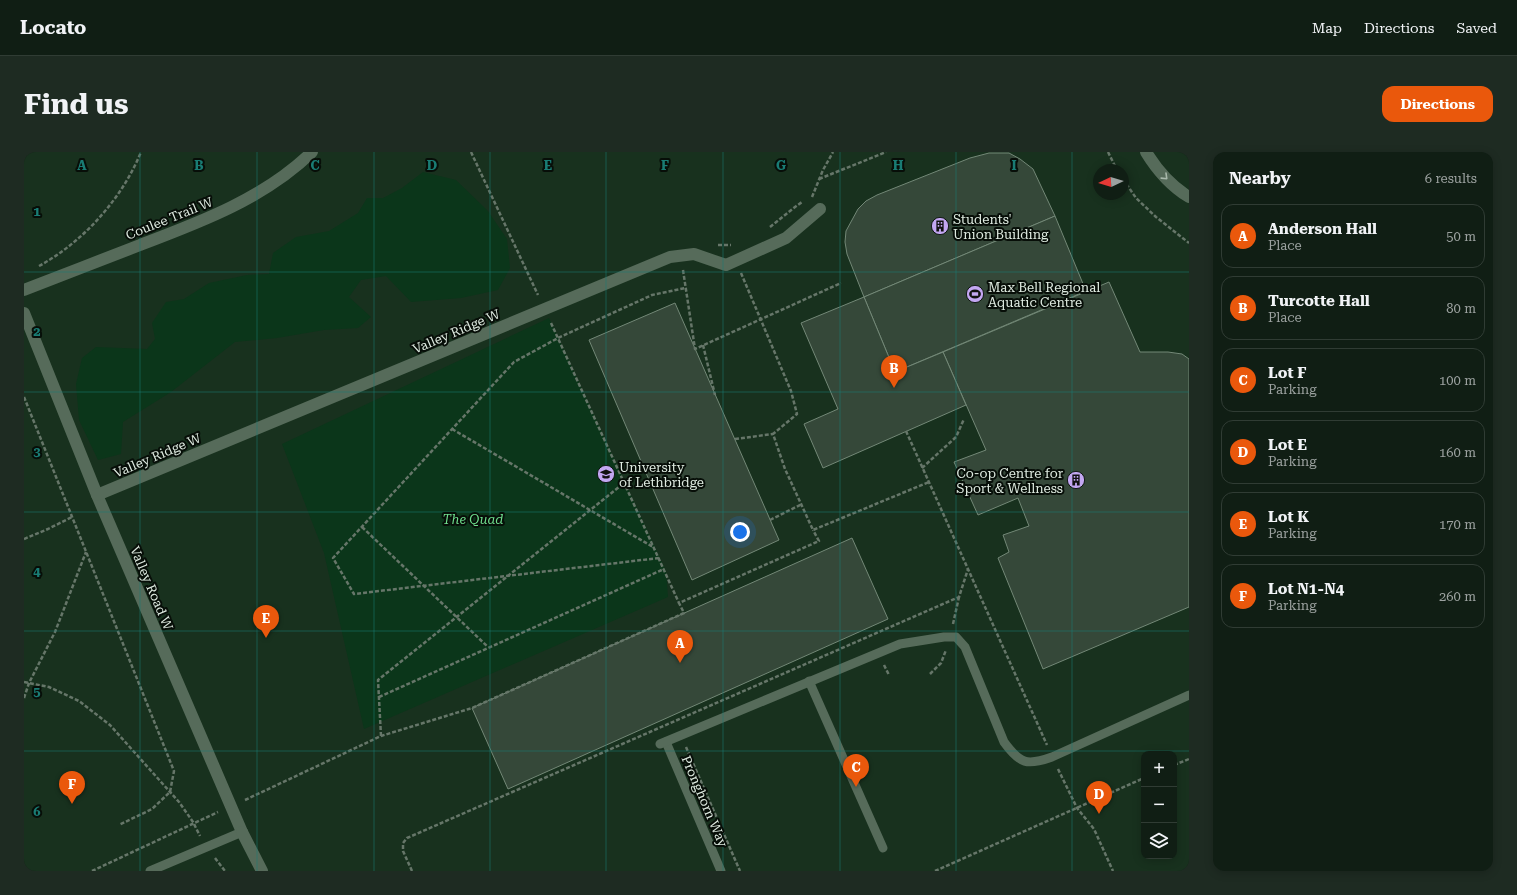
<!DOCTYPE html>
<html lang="en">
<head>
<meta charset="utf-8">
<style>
  body { margin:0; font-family:"Roboto Serif",serif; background:#1e2b22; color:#f1f3f6 }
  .controls { position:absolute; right:12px; bottom:12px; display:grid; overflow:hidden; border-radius:8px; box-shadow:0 2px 10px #0003 }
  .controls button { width:36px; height:36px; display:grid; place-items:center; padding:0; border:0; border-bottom:1px solid #303c34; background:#101e14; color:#f1f3f6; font:20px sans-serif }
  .compass { position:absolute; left:1069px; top:12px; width:36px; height:36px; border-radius:50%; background:#101e14; box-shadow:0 2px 10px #0003; rotate:266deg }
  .you { position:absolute; left:716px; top:380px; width:14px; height:14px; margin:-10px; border:3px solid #fff; border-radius:50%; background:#1a73e8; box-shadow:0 0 0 6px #1a73e833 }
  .badge { display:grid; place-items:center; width:26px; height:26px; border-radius:50%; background:#ea580c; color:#fff; font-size:13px; font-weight:700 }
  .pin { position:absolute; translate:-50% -33px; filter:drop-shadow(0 1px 2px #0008) }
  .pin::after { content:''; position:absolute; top:21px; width:14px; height:12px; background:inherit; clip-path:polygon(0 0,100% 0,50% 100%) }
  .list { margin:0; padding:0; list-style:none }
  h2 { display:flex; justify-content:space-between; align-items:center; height:52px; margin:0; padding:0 16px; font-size:17px }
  h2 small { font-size:13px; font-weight:400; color:#9ca2a0 }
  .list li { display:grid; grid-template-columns:26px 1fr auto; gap:12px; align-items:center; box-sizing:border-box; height:64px; margin:0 8px 8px; padding:0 8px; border:1px solid #303c34; border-radius:12px }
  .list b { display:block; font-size:15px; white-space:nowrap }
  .list p { margin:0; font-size:13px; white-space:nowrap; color:#9ca2a0 }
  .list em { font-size:13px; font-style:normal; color:#9ca2a0 }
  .icon { flex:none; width:22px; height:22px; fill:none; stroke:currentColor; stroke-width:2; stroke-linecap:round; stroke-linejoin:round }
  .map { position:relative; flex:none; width:1165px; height:719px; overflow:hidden; border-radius:12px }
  header { display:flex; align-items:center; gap:24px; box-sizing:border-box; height:56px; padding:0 20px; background:#101e14; border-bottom:1px solid #303c34 }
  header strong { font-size:19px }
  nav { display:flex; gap:22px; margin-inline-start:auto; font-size:14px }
  .intro { display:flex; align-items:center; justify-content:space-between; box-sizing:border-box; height:96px; padding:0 24px }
  h1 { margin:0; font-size:28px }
  .button { padding:10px 18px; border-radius:12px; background:#ea580c; color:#fff; font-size:14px; font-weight:700 }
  main { display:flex; gap:24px; padding:0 24px }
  aside { flex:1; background:#101e14; border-radius:12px; box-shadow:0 2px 10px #0003 }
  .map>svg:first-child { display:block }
  .built { fill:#18311e; fill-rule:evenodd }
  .green { fill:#0b361a }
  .building { fill:#354839; stroke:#738877 }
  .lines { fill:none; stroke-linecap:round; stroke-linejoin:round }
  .path { stroke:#667669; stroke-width:2.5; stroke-dasharray:4 2; stroke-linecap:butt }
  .lane { stroke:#566b5a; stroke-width:9 }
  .street { stroke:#566b5a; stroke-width:12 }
  .secondary { stroke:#566b5a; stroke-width:12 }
  .oneway { stroke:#a8b8ab }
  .grid { fill:none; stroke:#197c74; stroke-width:1; stroke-opacity:0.55 }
  .labels { text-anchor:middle; stroke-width:4; stroke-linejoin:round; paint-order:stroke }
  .street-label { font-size:13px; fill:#dfebe1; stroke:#070e08 }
  .poi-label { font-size:13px; fill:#dfebe1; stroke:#070e08; text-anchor:start }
  .park-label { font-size:13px; font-style:italic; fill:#6fde8d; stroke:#070e08 }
  .grid-label { font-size:13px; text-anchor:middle; font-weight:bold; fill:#197c74; stroke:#070e08; stroke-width:4; stroke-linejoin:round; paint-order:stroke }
</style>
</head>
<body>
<header>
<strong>Locato</strong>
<nav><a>Map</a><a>Directions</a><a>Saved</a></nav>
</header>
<div class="intro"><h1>Find us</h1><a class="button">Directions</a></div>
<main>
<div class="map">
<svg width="1165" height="719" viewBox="0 0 1165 719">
  <rect width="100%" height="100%" fill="#16281a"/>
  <!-- built -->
  <path class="built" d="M0,0H1165V719H0ZM1075,18H1099V42H1075ZM1120,602H1150V704H1120Z"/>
  <!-- green -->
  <g class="green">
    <polygon points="399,20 432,28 464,59 483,87 486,116 474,138 437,146 387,150 362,124 337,128 325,145 347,165 334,176 300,178 253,186 211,190 147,240 99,270 97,302 74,308 55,268 52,232 58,206 72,195 123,197 131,187 128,171 142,150 160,147 185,131 223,123 245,122 249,101 272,85 305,79 334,61 343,46 359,46 378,36"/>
    <polygon points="525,166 642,419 644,445 340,577 300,401 258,292"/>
  </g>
  <!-- building -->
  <g class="building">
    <polygon points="965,1 985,1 996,7 1009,17 1031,64 840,145 823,102 821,90 822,79 834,57 842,49 853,43 946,6"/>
    <polygon points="1031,64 1062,139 871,220 840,145"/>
    <polygon points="1085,130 1116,200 1144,200 1158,202 1165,207 1165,455 1019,517 974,406 985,400 979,383 1005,374 994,346 954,363 930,310 962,298 919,200"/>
    <polygon points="840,145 871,220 919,200 942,253 799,316 780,272 814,257 777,171"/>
    <polygon points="651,151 755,388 668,428 565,188"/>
    <polygon points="828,386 864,467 484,637 448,556"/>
  </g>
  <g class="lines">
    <!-- path -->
    <g class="path">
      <polyline points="447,0 514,143"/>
      <polyline points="1084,0 1093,18"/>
      <polyline points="795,27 862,0"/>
      <polyline points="1099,27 1112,46 1132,65 1165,91"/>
      <polyline points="788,45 799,18 809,0"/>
      <polyline points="746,75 771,55 778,50"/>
      <polyline points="694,93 707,93"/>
      <path d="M15,114C59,90 98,47 117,0"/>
      <polyline points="659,118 671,197 817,131"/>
      <polyline points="717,121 767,239 773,262 749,282 761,317 789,378 905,330"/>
      <polyline points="527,171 655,451"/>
      <polyline points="679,193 691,243"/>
      <polyline points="0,245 150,619 146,640 128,657 95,673"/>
      <polyline points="428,277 629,395"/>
      <polyline points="882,279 1023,593"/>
      <polyline points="711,287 749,282"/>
      <polyline points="898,316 932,285 940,267"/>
      <polyline points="746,368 778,352"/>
      <polyline points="338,375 464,495"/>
      <polyline points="0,387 24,377 48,365"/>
      <polyline points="635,406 330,442 309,406 490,210 534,186 628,143 661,136"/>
      <polyline points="929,472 935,445"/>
      <polyline points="860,513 865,523"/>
      <polyline points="906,522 917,511 922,498"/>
      <polyline points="0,530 25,535 55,549 86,573 155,650 169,670 176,684"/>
      <polyline points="355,545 640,417"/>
      <polyline points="0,546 5,531 31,480 62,400"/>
      <polyline points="357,584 354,528 600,331"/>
      <polyline points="662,595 716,719"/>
      <polyline points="1150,613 1165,607"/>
      <polyline points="1034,617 1053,656 1070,677 1089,719"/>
      <polyline points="221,648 357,584 448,556 660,461 655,451 795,389 789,378"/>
      <polyline points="191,706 201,719"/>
      <polyline points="68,719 194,660"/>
      <polyline points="388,719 379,699 379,691 383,686 935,445 944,417"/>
      <polyline points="911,719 1120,626"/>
    </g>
    <!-- lane -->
    <g class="lane">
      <polyline points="785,529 859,696"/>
      <polyline points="642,590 697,719"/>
      <path d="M636,592L876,492L920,485H932L941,495L980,590C996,612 1003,614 1028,605L1165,543"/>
      <polyline points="126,719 218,680"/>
    </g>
    <!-- street -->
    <g class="street">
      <path d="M0,138C39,123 77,108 116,93C177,70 241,46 288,0"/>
      <polyline points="0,161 73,343 218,680"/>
      <polyline points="73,343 646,105 670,102 702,113 762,86 796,57"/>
    </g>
    <!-- secondary -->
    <g class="secondary">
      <path d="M1122,0C1133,18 1147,34 1165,45"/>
      <polyline points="218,680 238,719"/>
    </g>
  </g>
  <!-- one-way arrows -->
  <defs><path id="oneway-chevron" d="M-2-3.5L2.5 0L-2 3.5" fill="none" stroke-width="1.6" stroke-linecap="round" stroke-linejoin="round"/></defs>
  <use class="oneway" href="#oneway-chevron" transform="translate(1141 25) rotate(44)"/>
  <!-- grid -->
  <path class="grid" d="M116,0V719M233,0V719M350,0V719M466,0V719M582,0V719M699,0V719M816,0V719M932,0V719M1048,0V719M0,120H1165M0,240H1165M0,360H1165M0,479H1165M0,599H1165"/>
  <!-- icons -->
  <defs>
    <symbol id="building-disc" viewBox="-11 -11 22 22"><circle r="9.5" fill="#c3a7f2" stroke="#070e08"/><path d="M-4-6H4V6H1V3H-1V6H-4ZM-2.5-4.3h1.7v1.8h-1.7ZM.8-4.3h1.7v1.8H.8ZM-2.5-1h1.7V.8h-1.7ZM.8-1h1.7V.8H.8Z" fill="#111"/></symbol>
    <symbol id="stadium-disc" viewBox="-11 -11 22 22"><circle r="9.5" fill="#c3a7f2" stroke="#070e08"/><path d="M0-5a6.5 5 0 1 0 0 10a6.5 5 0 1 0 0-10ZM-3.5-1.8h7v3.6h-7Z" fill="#111"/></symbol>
    <symbol id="university-disc" viewBox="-11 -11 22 22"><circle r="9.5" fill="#c3a7f2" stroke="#070e08"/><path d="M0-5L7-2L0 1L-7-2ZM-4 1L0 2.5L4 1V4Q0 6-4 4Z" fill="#111"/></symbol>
  </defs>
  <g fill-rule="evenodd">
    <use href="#building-disc" x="906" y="64" width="20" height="20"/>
    <use href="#stadium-disc" x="941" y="132" width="20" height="20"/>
    <use href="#university-disc" x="572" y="312" width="20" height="20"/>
    <use href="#building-disc" x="1042" y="318" width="20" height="20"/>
  </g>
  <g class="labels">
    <!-- street labels -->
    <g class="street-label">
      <text transform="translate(145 66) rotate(-22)" y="5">Coulee Trail W</text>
      <text transform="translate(432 179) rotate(-23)" y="5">Valley Ridge W</text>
      <text transform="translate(133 303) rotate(-23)" y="5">Valley Ridge W</text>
      <text transform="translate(128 436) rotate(67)" y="5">Valley Road W</text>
      <text transform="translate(681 649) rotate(67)" y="5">Pronghorn Way</text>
    </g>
    <!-- poi labels -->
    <g class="poi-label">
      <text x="929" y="72">Students'<tspan x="929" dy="15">Union Building</tspan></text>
      <text x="964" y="140">Max Bell Regional<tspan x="964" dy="15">Aquatic Centre</tspan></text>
      <text x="595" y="320">University<tspan x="595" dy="15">of Lethbridge</tspan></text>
      <text x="1039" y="326" text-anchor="end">Co-op Centre for<tspan x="1039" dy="15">Sport &amp; Wellness</tspan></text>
    </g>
    <!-- park labels -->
    <g class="park-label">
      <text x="449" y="372">The Quad</text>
    </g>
  </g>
  <g class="grid-label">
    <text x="58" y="18">A</text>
    <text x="175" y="18">B</text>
    <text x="291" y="18">C</text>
    <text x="408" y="18">D</text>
    <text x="524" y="18">E</text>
    <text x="641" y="18">F</text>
    <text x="757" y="18">G</text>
    <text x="874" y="18">H</text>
    <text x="990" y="18">I</text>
    <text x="13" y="64">1</text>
    <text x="13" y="184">2</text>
    <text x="13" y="304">3</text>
    <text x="13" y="424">4</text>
    <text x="13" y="544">5</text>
    <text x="13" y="664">6</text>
  </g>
</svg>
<div class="controls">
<button>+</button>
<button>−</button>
<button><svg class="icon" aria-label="layers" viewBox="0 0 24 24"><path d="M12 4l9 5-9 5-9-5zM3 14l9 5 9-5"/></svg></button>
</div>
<svg class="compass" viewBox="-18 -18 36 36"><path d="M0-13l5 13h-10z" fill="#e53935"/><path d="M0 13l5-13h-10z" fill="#9ca2a0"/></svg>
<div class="you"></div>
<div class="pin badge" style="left:656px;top:511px">A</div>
<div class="pin badge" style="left:870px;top:236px">B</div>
<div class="pin badge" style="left:832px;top:635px">C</div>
<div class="pin badge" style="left:1075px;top:662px">D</div>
<div class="pin badge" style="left:242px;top:486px">E</div>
<div class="pin badge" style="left:48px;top:652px">F</div>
</div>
<aside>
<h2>Nearby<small>6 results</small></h2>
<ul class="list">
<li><span class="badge">A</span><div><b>Anderson Hall</b><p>Place</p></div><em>50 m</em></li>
<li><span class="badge">B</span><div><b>Turcotte Hall</b><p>Place</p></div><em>80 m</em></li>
<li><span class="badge">C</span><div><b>Lot F</b><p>Parking</p></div><em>100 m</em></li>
<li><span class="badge">D</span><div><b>Lot E</b><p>Parking</p></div><em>160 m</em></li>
<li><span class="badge">E</span><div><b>Lot K</b><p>Parking</p></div><em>170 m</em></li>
<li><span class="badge">F</span><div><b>Lot N1-N4</b><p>Parking</p></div><em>260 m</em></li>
</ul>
</aside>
</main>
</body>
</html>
